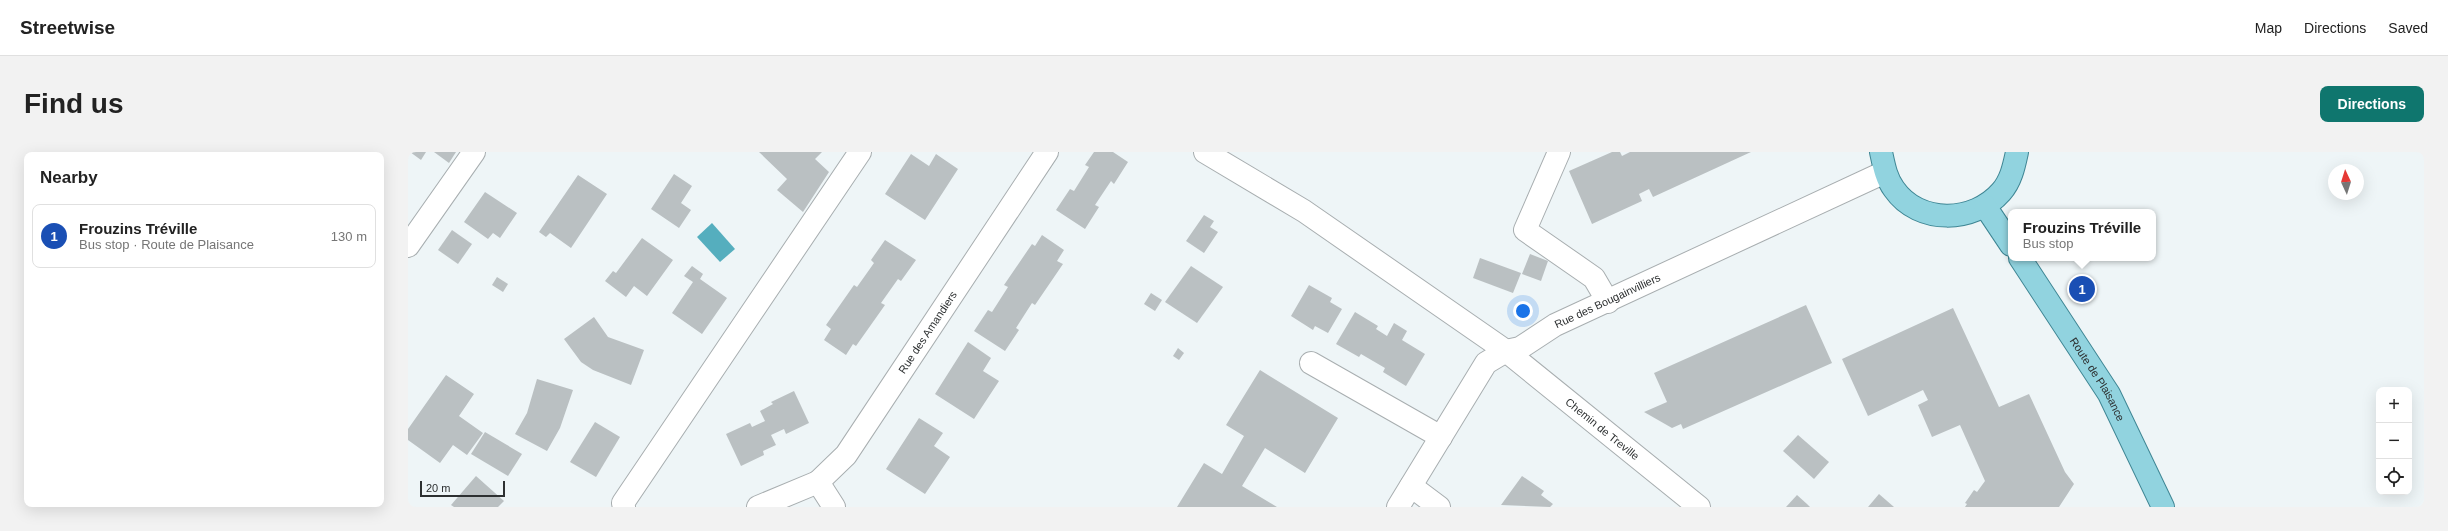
<!DOCTYPE html>
<html lang="en">
<head>
<meta charset="utf-8">
<style>
  body { margin:0; font-family:Helvetica,sans-serif; background:#f2f2f2; color:#222 }
  .controls { position:absolute; right:12px; bottom:12px; display:grid; overflow:hidden; border-radius:8px; box-shadow:0 4px 16px #0002 }
  .controls button { width:36px; height:36px; display:grid; place-items:center; padding:0; border:0; border-bottom:1px solid #e0e0e0; background:#fff; color:#222; font:20px sans-serif }
  .compass { position:absolute; left:1920px; top:12px; width:36px; height:36px; border-radius:50%; background:#fff; box-shadow:0 4px 16px #0002; rotate:356deg }
  .scale { position:absolute; left:12px; bottom:10px; width:85px; box-sizing:border-box; padding-left:4px; border:2px solid #2d3031; border-top:0; font-size:11px; line-height:14px; white-space:nowrap; color:#2d3031; -webkit-text-stroke:3px #eef5f7; paint-order:stroke }
  .you { position:absolute; left:1115px; top:159px; width:14px; height:14px; margin:-10px; border:3px solid #fff; border-radius:50%; background:#1a73e8; box-shadow:0 0 0 6px #1a73e833 }
  .badge { display:grid; place-items:center; width:26px; height:26px; border-radius:50%; background:#0f766e; color:#fff; font-size:13px; font-weight:700 }
  .pin { position:absolute; translate:-50% -50%; border:2px solid #fff; box-shadow:0 1px 4px #0006 }
  .popup { position:absolute; left:1600px; top:57px; width:148px; height:52px; box-sizing:border-box; display:grid; place-content:center; border-radius:8px; background:#fff; filter:drop-shadow(0 1px 3px #0005); font-size:13px; white-space:nowrap; color:#767676 }
  .popup b { font-size:15px; color:#222 }
  .popup::after { content:''; position:absolute; left:50%; top:100%; margin-left:-8px; border:8px solid transparent; border-top-color:#fff }
  .list { margin:0; padding:0; list-style:none }
  h2 { display:flex; justify-content:space-between; align-items:center; height:52px; margin:0; padding:0 16px; font-size:17px }
  h2 small { font-size:13px; font-weight:400; color:#767676 }
  .list li { display:grid; grid-template-columns:26px 1fr auto; gap:12px; align-items:center; box-sizing:border-box; height:64px; margin:0 8px 8px; padding:0 8px; border:1px solid #e0e0e0; border-radius:8px }
  .list b { display:block; font-size:15px; white-space:nowrap }
  .list p { margin:0; font-size:13px; white-space:nowrap; color:#767676 }
  .list em { font-size:13px; font-style:normal; color:#767676 }
  .icon { flex:none; width:22px; height:22px; fill:none; stroke:currentColor; stroke-width:2; stroke-linecap:round; stroke-linejoin:round }
  .map { position:relative; flex:none; width:2016px; height:355px; overflow:hidden; border-radius:8px }
  header { display:flex; align-items:center; gap:24px; box-sizing:border-box; height:56px; padding:0 20px; background:#fff; border-bottom:1px solid #e0e0e0 }
  header strong { font-size:19px }
  nav { display:flex; gap:22px; margin-inline-start:auto; font-size:14px }
  .intro { display:flex; align-items:center; justify-content:space-between; box-sizing:border-box; height:96px; padding:0 24px }
  h1 { margin:0; font-size:28px }
  .button { padding:10px 18px; border-radius:8px; background:#0f766e; color:#fff; font-size:14px; font-weight:700 }
  main { display:flex; gap:24px; padding:0 24px }
  aside { flex:1; background:#fff; border-radius:8px; box-shadow:0 4px 16px #0002 }
  .map>svg:first-child { display:block }
  .water { fill:#55aebe }
  .building { fill:#bac0c2 }
  .lines { fill:none; stroke-linecap:round; stroke-linejoin:round }
  .minor-casing { stroke:#a8aeb0; stroke-width:24 }
  .major-casing { stroke:#3f8694; stroke-width:24 }
  .minor { stroke:#fff; stroke-width:22 }
  .major { stroke:#91d3df; stroke-width:22 }
  .labels { text-anchor:middle; stroke-width:3; stroke-linejoin:round; paint-order:stroke }
  .street-label { font-size:11px; fill:#2d3031; stroke:#eef5f7 }
</style>
</head>
<body>
<header>
<strong>Streetwise</strong>
<nav><a>Map</a><a>Directions</a><a>Saved</a></nav>
</header>
<div class="intro"><h1>Find us</h1><a class="button">Directions</a></div>
<main>
<aside>
<h2>Nearby<small></small></h2>
<ul class="list">
<li><span class="badge" style="background:#1a4fb4">1</span><div><b>Frouzins Tréville</b><p>Bus stop · Route de Plaisance</p></div><em>130 m</em></li>
</ul>
</aside>
<div class="map">
<svg width="2016" height="355" viewBox="0 0 2016 355">
  <rect width="100%" height="100%" fill="#eef5f7"/>
  <!-- water -->
  <polygon class="water" points="304,71 327,97 312,110 289,85"/>
  <!-- building -->
  <g class="building">
    <polygon points="2,0 18,0 13,8"/>
    <polygon points="26,0 48,0 41,11"/>
    <polygon points="351,0 414,0 407,7 421,20 395,60 369,38 379,27"/>
    <polygon points="686,0 705,0 720,10 706,32 703,29 687,53 691,55 677,77 648,58 662,37 666,39 681,15 677,13"/>
    <polygon points="1204,0 1212,0 1214,4 1222,0 1343,0 1245,45 1241,37 1231,42 1234,49 1184,72 1161,19"/>
    <polygon points="503,2 521,14 528,2 550,17 517,68 477,42"/>
    <polygon points="266,22 284,34 273,51 283,58 271,76 243,57"/>
    <polygon points="170,23 199,42 163,96 142,81 138,85 131,80"/>
    <polygon points="77,40 109,61 92,86 85,81 80,87 56,70"/>
    <polygon points="796,63 806,69 802,75 810,80 796,101 778,89"/>
    <polygon points="44,78 64,92 50,112 30,98"/>
    <polygon points="634,83 656,98 649,109 655,112 627,153 624,151 608,176 611,178 597,199 566,179 580,158 584,160 600,135 596,133 624,92 627,94"/>
    <polygon points="234,86 265,108 239,144 226,134 218,145 197,129 205,119 208,121"/>
    <polygon points="477,88 508,108 493,129 490,127 473,151 477,153 448,194 445,192 438,203 416,188 423,177 418,173 446,133 449,135 466,111 463,108"/>
    <polygon points="1122,102 1140,109 1133,129 1114,122"/>
    <polygon points="1072,106 1113,121 1105,141 1065,126"/>
    <polygon points="284,114 295,122 292,127 319,146 294,182 264,161 285,130 276,124"/>
    <polygon points="783,114 815,135 789,171 757,150"/>
    <polygon points="89,125 100,132 95,140 84,133"/>
    <polygon points="901,133 924,146 922,150 934,157 920,181 907,174 905,178 883,164"/>
    <polygon points="743,141 754,148 747,159 736,152"/>
    <polygon points="1398,153 1424,211 1275,277 1273,272 1264,276 1236,260 1259,250 1246,221"/>
    <polygon points="1545,156 1591,255 1621,242 1657,320 1666,332 1651,355 1557,355 1559,352 1557,351 1566,338 1569,340 1577,329 1552,273 1524,285 1510,253 1520,248 1515,238 1460,264 1434,207"/>
    <polygon points="947,160 970,174 968,177 979,184 986,171 999,179 994,188 1017,202 998,234 975,220 977,216 953,202 951,205 928,192"/>
    <polygon points="186,165 200,185 236,198 223,233 185,218 173,210 156,187"/>
    <polygon points="560,190 583,206 575,219 591,229 566,267 527,242"/>
    <polygon points="770,196 776,201 771,208 765,204"/>
    <polygon points="852,218 930,266 897,321 857,296 834,334 869,355 769,355 796,311 814,322 836,284 818,273"/>
    <polygon points="38,223 66,242 51,264 75,281 59,303 45,293 32,311 0,288 0,277"/>
    <polygon points="129,227 165,238 152,276 139,299 107,282 119,261"/>
    <polygon points="386,239 401,271 378,282 376,277 363,283 368,293 355,299 356,303 333,314 318,282 342,271 344,275 357,269 352,259 365,252 363,250"/>
    <polygon points="511,266 535,281 526,294 542,305 517,342 478,317"/>
    <polygon points="187,270 212,285 188,325 162,310"/>
    <polygon points="77,280 114,302 100,324 63,302"/>
    <polygon points="1390,283 1421,310 1406,327 1375,299"/>
    <polygon points="68,324 96,349 90,355 46,355 43,353"/>
    <polygon points="1114,324 1136,339 1133,343 1145,352 1142,355 1093,353"/>
    <polygon points="1471,342 1486,355 1460,355"/>
    <polygon points="1389,343 1399,352 1402,355 1378,355"/>
  </g>
  <g class="lines">
    <defs>
      <g id="minor">
        <path id="s1" d="M797,0L896,59L1098,199L1291,355"/>
        <polyline points="1151,0 1117,78 1186,126 1200,150"/>
        <polyline points="0,94 66,0"/>
        <polyline points="903,211 1033,285"/>
        <polyline points="1003,334 1031,355"/>
        <polyline points="216,355 215,351 452,0"/>
        <polyline points="350,355 410,330"/>
        <path id="s2" d="M426,355L410,330L438,303L639,0"/>
        <path id="s3" d="M990,355L1078,211L1098,199L1112,196L1147,173L1477,20"/>
      </g>
      <g id="major">
        <path d="M1473,0C1476,14 1478,26 1486,37C1511,73 1566,71 1593,40C1603,29 1606,14 1609,0"/>
        <polyline points="1577,54 1603,93"/>
        <path id="s4" d="M1612,106L1701,242L1755,355"/>
      </g>
    </defs>
    <!-- minor casing -->
    <use href="#minor" class="minor-casing"/>
    <!-- major casing -->
    <use href="#major" class="major-casing"/>
    <!-- minor -->
    <use href="#minor" class="minor"/>
    <!-- major -->
    <use href="#major" class="major"/>
  </g>
  <g class="labels">
    <!-- street labels -->
    <g class="street-label">
      <text dy="4" stroke="none"><textPath href="#s3" startOffset="306">Rue des Bougainvilliers</textPath></text>
      <text dy="4" stroke="none"><textPath href="#s2" startOffset="216">Rue des Amandiers</textPath></text>
      <text dy="4" stroke="none"><textPath href="#s4" startOffset="144">Route de Plaisance</textPath></text>
      <text dy="4" stroke="none"><textPath href="#s1" startOffset="485">Chemin de Treville</textPath></text>
    </g>
  </g>
</svg>
<div class="controls">
<button>+</button>
<button>−</button>
<button><svg class="icon" aria-label="locate" viewBox="0 0 24 24"><circle cx="12" cy="12" r="6"/><path d="M12 2v4M12 18v4M2 12h4M18 12h4"/></svg></button>
</div>
<svg class="compass" viewBox="-18 -18 36 36"><path d="M0-13l5 13h-10z" fill="#e53935"/><path d="M0 13l5-13h-10z" fill="#767676"/></svg>
<div class="scale">20 m</div>
<div class="you"></div>
<div class="pin badge" style="left:1674px;top:137px;background:#1a4fb4">1</div>
<div class="popup"><b>Frouzins Tréville</b>Bus stop</div>
</div>
</main>
</body>
</html>
